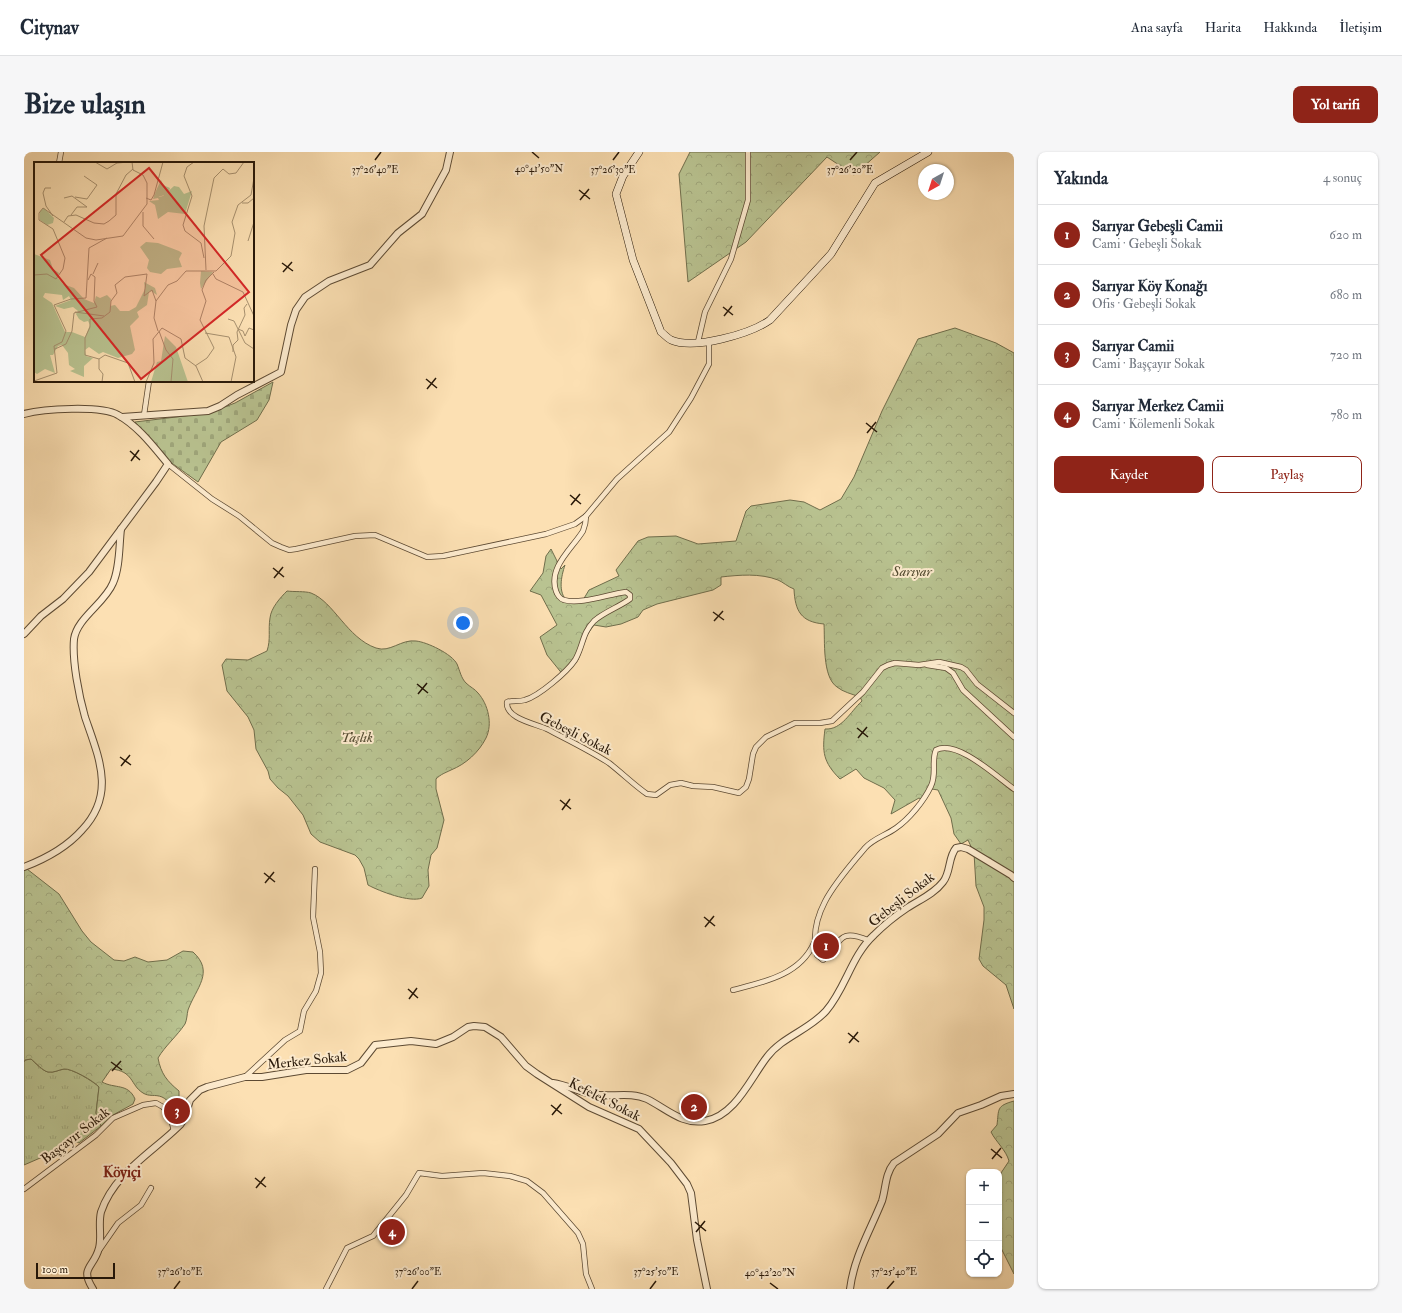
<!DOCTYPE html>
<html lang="tr">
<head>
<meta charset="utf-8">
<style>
  body { margin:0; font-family:"IM FELL Double Pica",serif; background:#f6f6f7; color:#1f2937 }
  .controls { position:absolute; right:12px; bottom:12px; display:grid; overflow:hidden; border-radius:8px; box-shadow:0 1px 3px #0004 }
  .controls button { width:36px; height:36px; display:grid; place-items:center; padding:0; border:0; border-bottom:1px solid #e0e1e3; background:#fff; color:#1f2937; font:20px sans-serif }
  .compass { position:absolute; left:894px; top:12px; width:36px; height:36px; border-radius:50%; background:#fff; box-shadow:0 1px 3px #0004; rotate:219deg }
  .scale { position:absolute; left:12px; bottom:10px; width:79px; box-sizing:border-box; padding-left:4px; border:2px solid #281808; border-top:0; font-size:11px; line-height:14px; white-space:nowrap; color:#281808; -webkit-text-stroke:3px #fdebce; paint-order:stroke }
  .you { position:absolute; left:439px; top:471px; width:14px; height:14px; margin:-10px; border:3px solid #fff; border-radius:50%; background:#1a73e8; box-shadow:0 0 0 6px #1a73e833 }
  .badge { display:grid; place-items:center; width:26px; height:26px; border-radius:50%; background:#8f2418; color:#fff; font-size:13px; font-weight:700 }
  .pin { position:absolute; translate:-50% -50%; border:2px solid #fff; box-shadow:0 1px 4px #0006 }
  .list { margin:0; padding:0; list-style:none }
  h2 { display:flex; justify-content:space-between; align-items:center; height:52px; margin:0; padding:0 16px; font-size:17px }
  h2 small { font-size:13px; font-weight:400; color:#747a83 }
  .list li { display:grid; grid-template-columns:26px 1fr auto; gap:12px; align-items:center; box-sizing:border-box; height:60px; padding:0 16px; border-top:1px solid #e0e1e3 }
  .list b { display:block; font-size:15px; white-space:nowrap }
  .list p { margin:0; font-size:13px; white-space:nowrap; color:#747a83 }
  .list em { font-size:13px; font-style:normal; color:#747a83 }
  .actions { display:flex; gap:8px; padding:12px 16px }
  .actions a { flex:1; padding:9px 0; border:1px solid #8f2418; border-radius:8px; text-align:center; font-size:14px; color:#8f2418 }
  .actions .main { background:#8f2418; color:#fff }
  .icon { flex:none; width:22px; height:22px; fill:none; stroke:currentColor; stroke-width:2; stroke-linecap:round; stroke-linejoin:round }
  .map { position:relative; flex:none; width:990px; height:1137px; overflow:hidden; border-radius:8px }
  header { display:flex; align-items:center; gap:24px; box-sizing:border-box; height:56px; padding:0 20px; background:#fff; border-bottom:1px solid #e0e1e3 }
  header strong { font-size:19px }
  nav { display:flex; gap:22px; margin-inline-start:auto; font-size:14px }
  .intro { display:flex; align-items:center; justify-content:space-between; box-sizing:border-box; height:96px; padding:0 24px }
  h1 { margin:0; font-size:28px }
  .button { padding:10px 18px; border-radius:8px; background:#8f2418; color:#fff; font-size:14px; font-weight:700 }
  main { display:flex; gap:24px; padding:0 24px }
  aside { flex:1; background:#fff; border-radius:8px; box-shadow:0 1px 3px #0004 }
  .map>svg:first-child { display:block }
  .grass { fill:url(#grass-tufts); stroke:#706e4c }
  .forest { fill:url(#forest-crowns); stroke:#706e4c }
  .cemetery { fill:url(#cemetery-stones); stroke:#706e4c }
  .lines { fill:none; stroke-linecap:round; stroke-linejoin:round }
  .minor-casing { stroke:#5d4a33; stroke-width:6 }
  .tertiary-casing { stroke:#5d4a33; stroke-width:8 }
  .secondary-casing { stroke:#281808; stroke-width:8 }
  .minor { stroke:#fdebce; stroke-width:4.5 }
  .tertiary { stroke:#fdebce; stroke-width:6 }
  .secondary { stroke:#fdebce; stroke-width:7 }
  .ticks { fill:none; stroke:#281808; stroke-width:1.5 }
  .labels { text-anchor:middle; stroke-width:4; stroke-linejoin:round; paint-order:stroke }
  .park-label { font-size:14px; font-style:italic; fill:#544b31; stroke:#fdebce }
  .street-label { font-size:14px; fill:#281808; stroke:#fdebce }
  .neighbourhood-label { font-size:15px; font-weight:bold; fill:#7a1f14; stroke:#fdebce }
  .inset-road { fill:none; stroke:#a7906f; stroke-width:1 }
  .view { fill:#d62828; fill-opacity:0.15; stroke:#d62828; stroke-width:2 }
  .inset-edge { fill:none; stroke:#281808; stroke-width:2 }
  .ticks-label { font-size:10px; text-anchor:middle; fill:#281808; stroke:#fdebce; stroke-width:4; stroke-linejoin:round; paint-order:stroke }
</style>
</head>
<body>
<header>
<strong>Citynav</strong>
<nav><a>Ana sayfa</a><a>Harita</a><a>Hakkında</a><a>İletişim</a></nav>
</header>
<div class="intro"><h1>Bize ulaşın</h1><a class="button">Yol tarifi</a></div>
<main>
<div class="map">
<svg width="990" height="1137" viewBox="0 0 990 1137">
  <defs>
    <pattern id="grass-tufts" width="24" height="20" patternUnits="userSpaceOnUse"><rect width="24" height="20" fill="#b9c391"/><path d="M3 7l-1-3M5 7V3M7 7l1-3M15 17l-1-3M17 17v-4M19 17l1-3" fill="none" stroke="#9fa77c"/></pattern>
    <pattern id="forest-crowns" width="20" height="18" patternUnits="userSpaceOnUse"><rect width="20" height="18" fill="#b9c391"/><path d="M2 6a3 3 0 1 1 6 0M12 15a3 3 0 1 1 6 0" fill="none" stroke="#9fa77c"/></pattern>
    <pattern id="cemetery-stones" width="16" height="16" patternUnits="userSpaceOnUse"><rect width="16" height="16" fill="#b9c391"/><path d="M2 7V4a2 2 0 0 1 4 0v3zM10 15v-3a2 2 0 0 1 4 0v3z" fill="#9fa77c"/></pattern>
  </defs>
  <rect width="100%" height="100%" fill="#fce0b3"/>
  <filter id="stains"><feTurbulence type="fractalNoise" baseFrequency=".005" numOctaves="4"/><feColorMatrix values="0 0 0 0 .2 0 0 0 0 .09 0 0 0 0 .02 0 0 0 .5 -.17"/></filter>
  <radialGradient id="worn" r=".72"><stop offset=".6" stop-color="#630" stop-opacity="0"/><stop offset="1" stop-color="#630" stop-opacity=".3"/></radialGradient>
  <!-- grass -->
  <path class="grass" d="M7,907C11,911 19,919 24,920C30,921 34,918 40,917C47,916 69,929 75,935L72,961L77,974L55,991L53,990L0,1013V910L1,908Z"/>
  <!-- forest -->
  <g class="forest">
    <polygon points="666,0 856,0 830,23 803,5 722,90 664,130 655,22"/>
    <path d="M931,176L972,191L990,201V857L982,833L959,814L955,807L960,768V755L952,734L950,701L944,688L937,692L930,682L927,666L914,638L908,637L900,649L895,646L867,662L871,648L860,636L840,626L832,617L816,627C799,610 798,600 801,577C818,578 826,560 838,549L836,545C828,542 819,540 813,535C798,525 801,488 800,472C777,470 771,459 770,437C764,435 759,430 754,428C736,421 715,423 697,425V433L689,438L633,452L619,458L614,465L597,472L582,475L570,473L563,483L554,508L540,524L523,503L516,485L533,473L517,443L506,439L519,421L522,404L527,397L537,417L541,413C537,425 534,440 543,449L559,448L565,438L595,424L592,418L614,389L624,385L652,384L674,392L712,389L722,359L727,354L766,348L780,350L796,358L817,347L830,325L858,259L894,187Z"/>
    <path d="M263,439C270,440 281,439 287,441C310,450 323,486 352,496C366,501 377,487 392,489C403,490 428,502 433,512C436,519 437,526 442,531C446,535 451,537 454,541C464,552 469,572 462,586C455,600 442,612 427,618C421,621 417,622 412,627V637L420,668L413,696L407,703L404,718L405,734L398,746C386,751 355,739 344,733L340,716L335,707L331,703L296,690L287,682L279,663L264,644L254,636L246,627L244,619L232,597L230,578L224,565L203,539L198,513L202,507L224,508L243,499C247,487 244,478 246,466C247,456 256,446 263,439Z"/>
    <path d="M3,717L35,742L58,779L67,790L90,808L100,809L111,805L124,810L143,808L159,799L169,800C191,820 172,836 164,858C163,862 163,868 161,872C153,884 141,894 134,906C137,922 143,929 155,939V948L148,952C144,950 141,946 138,945C131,942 125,945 119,941C106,933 110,919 87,917L78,930C91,937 104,931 111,947L109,952L89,963L77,974L72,961L75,935C70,929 47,916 40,917C34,918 30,921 24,920C19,919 12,911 7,907L1,908L0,910V718Z"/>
    <path d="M990,949V1122L975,1092V1032L977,1021L985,1009C982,998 972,990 967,980L973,973C975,957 972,954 990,949Z"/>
  </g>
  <!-- cemetery -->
  <polygon class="cemetery" points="249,230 245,248 233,268 197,290 174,330 145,309 111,270 185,261 211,251"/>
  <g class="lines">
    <defs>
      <g id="minor">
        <polyline points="35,11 37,0"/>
        <polyline points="674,190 681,160 707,107 724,48 724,0"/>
        <polyline points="120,263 125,229"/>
        <polyline points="144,312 188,347 215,364 248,391 257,395 265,398 272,397 331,384 351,383 403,405 419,404 522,382 551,372 562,364 593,327 645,280 667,246 685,212 685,189"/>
        <path d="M562,364C562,369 561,374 559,379C548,397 524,415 532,439C533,442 536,447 540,448C556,453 585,442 602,440L606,443V447C595,455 580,460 570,469C558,481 559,495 551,508C543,520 515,544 501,548C495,550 489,548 483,550C481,567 513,572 523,577C544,588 565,598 585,611C598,621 610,633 623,642L632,643L646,633L657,631L669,634L689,635L715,641L722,635L725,627L729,602L732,595L742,585L771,571H796L808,569L839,540L858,516L864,513L871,511L895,513L915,510L937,515L942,518L953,532L990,561"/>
        <polyline points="903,513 922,516 929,521 939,538 990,585"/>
        <path d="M844,788C812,775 818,792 799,808L793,803C782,761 816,726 841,696C850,686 861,684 872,676C885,667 900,649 907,634C913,622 907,609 912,598C933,587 973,625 990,637"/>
        <path d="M709,838C740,830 776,823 790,791"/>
        <polyline points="221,925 261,888 276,879 280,859 292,839 297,821 296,800 289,765 291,717"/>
        <polyline points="0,1037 72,983 89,966 119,953 132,951 139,955 146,963 150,979"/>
        <polyline points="76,1097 94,1071 117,1053 127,1036"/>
        <polyline points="302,1137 323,1096 349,1084 382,1043 395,1021 418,1024 459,1021 486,1024 503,1029 519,1041 554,1081 559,1092 562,1122 568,1137"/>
      </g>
      <g id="tertiary">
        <path d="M0,262C19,257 77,253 94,263C114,274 129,294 144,312L132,330L65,420L39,447L17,464L0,482"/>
        <polyline points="98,265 184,259 196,254 213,243 257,220 267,173 272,158 281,145 305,129 346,113 374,81 398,62 422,18 426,0"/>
        <path d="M0,715C21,707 43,695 58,678C92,642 75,606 61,565C55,544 48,509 50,487C53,466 81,451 89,431C96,415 95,394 97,377"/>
        <path d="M529,931C542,933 554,939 567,942C585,946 606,939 623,947C643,957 658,973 681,969C711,964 726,927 743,905C758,885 785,878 802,859C822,836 827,804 850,783C860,773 871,764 883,756C895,748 910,742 919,730C927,720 924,705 932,696L937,695L944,697L987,723L990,726"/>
        <path d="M69,1137C55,1115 70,1116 75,1096C78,1085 74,1072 77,1060C90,1021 129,1000 156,973L160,967L166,948L176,938L183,935L221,925H238L282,918H323L337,911L351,893L387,889L412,892L429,885L444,875L450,874L461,875L477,885L502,914L513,922L565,955L615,977L647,1011L663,1032L667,1041L673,1088L683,1137"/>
        <path d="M826,1137C830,1105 846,1079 858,1049C862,1036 861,1022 870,1011L914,982L934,961L957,953L977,944L990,942"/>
      </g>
      <path id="secondary" d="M615,0L599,24L592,42L609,108L637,180C640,182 643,186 647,188C670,198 726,182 746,168L807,102L851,31L904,0"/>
    </defs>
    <!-- minor casing -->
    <use href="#minor" class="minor-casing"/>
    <!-- tertiary casing -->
    <use href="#tertiary" class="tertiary-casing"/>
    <!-- secondary casing -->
    <use href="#secondary" class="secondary-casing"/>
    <!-- minor -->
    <use href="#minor" class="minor"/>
    <!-- tertiary -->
    <use href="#tertiary" class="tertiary"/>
    <!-- secondary -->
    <use href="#secondary" class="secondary"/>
  </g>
  <!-- ticks -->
  <path class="ticks" d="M508,0L515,6M351,8L357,0M589,8L595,0M826,8L833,0M555,38L566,47M556,48L565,37M258,111L269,119M259,120L268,110M699,155L709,163M700,164L708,154M402,227L413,236M403,237L412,226M842,271L853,280M843,281L852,270M106,299L116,308M107,309L115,298M546,343L557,352M547,353L556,342M249,416L260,425M250,426L259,415M689,460L700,468M690,469L699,459M393,532L404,541M394,542L403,531M833,576L844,585M834,586L843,575M96,605L107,613M97,614L106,603M536,648L547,657M538,658L546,647M240,721L251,730M241,731L250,720M680,765L691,774M681,775L690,764M384,837L394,846M385,847L393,836M824,881L835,890M825,891L834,880M87,910L98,918M88,919L97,909M527,953L538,962M528,963L537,952M967,997L978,1006M968,1007L977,996M231,1026L242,1035M232,1036L241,1025M671,1070L682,1079M672,1080L681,1069M746,1131L754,1137M150,1137L156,1129M388,1137L394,1129M626,1137L632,1129M863,1137L870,1129"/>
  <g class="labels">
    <!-- park labels -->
    <g class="park-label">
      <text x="888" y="424">Sarıyar</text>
      <text x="333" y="590">Taşlık</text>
    </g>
    <!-- street labels -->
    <g class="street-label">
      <text transform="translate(552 581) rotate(27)" y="5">Gebeşli Sokak</text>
      <text transform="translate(877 747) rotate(-38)" y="5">Gebeşli Sokak</text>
      <text transform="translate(283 908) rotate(-6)" y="5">Merkez Sokak</text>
      <text transform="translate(581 947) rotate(27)" y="5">Kefelek Sokak</text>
      <text transform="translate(51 983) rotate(-38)" y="5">Başçayır Sokak</text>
    </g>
    <!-- neighbourhood labels -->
    <g class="neighbourhood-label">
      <text x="98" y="1025">Köyiçi</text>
    </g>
  </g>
  <!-- overview -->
  <g transform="translate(10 10)">
    <rect width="220" height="220" fill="#fce0b3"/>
    <path d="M127,18L129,23L136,26L134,32L124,35L121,31Z" fill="#b9c391"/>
    <path d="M140,24L145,25L150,32L158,29L151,52L134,50L124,57L121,43L115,39L125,38L124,36L119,37L121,31L125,35L129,34ZM112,80L124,81L145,89L148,91L145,97L148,105L133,107L127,112L116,110L113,106L115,98L106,85ZM0,92L16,98L19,107L25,111L23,115L29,122L40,126L50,137L60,141L62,134L66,136L73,133L77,137L76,144L81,143L86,149H95L102,145L111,127L110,120L121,126L123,133L117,129L115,130L113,143L103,150L105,155L96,164L101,188L98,192L84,196L69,190L65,192L55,185L51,188L52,194L59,196L50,204V215L36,209L41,207L35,203L34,191L28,183L24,184L19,193H16L21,211L11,207L3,212L0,210ZM11,131L28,133L29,138L35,134L37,138L21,144L30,147L39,145L44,149L42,152L45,157L50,160L54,159L56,163L51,175L38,170H31L18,141L9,135ZM131,174L142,185L154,220H117L123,200L127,199Z" fill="#b9c391" fill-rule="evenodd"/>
    <path d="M10,46L20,56L19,61L13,63L6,58V49ZM167,109L179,110L167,127L166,121Z" fill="#b9c391"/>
    <path class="inset-road" d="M61,0L73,7L83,1L95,0M160,0L153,5L150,14L158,34L149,63L151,69L167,81L170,96M17,26H11L9,31L12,44L19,54M41,35L53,37L63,23L50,14M30,36L38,34L53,45H43L37,53M112,36L117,38L120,33L129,0M208,41H214L220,36M109,50V64L120,77M30,60L34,54L42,53L60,61L70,62L75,59L82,53V32L92,13L99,7M214,79L220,60M172,108L170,64L180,16L189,7L195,12L202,11L210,0M59,112L64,101M179,112L182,117L209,130L220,154M0,113L13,112L22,117L29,107L31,96L19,67L5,58V51L9,46L52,76L62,78L89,74L113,42V21L109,13L99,8L98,0M41,150L70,154M194,157L200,159L211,181L220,187M204,167L209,169L211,174L215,166L220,168M124,169L120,156L122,139L134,123L143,119L152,109H182L197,94L201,71L198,60L204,43L217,33L220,16M125,169L132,188L139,197L137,220M171,171L195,175L202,195L197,220M21,187L32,182L38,169L40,151L63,145L60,139L61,115L57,112L54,118M199,190V183L204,178L203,170L211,153L210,146L213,142M65,197L51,193V176L56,165V157L68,156L76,150L77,139L83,131L81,123L91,115L113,112L110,134L118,128L122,139M161,204L173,196L180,186L166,158L172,139L168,128L172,118L180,110M0,219L23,211L20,184L28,180L32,169L20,143L37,137L52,136L55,86L73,76M68,220L69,212L65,207V197L71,193L94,201L101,220M112,220L120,201L119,177L128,166L147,177L151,196L162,204L169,220"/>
    <path class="view" d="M115,6L215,130L107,217L7,93Z"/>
    <rect width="220" height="220" class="inset-edge"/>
  </g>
  <g class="ticks-label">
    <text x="515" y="20">40°41'50"N</text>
    <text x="351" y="21">37°26'40"E</text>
    <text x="589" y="21">37°26'30"E</text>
    <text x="826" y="21">37°26'20"E</text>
    <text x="156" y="1123">37°26'10"E</text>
    <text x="394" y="1123">37°26'00"E</text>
    <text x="632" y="1123">37°25'50"E</text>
    <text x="870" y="1123">37°25'40"E</text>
    <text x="746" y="1124">40°42'20"N</text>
  </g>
  <rect width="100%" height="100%" filter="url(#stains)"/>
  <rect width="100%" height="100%" fill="url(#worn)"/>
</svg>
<div class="controls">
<button>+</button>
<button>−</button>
<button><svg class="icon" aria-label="locate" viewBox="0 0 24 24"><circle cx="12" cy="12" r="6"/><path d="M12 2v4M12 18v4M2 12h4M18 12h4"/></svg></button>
</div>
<svg class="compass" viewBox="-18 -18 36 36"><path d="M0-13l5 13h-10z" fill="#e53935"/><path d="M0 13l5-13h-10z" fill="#747a83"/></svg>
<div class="scale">100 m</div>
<div class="you"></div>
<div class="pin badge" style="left:802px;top:794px">1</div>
<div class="pin badge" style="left:670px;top:955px">2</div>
<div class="pin badge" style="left:153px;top:959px">3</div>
<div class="pin badge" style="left:368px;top:1080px">4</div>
</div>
<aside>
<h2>Yakında<small>4 sonuç</small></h2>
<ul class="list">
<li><span class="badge">1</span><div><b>Sarıyar Gebeşli Camii</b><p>Cami · Gebeşli Sokak</p></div><em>620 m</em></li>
<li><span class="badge">2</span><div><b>Sarıyar Köy Konağı</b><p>Ofis · Gebeşli Sokak</p></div><em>680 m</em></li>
<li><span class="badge">3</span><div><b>Sarıyar Camii</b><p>Cami · Başçayır Sokak</p></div><em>720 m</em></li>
<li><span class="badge">4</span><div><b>Sarıyar Merkez Camii</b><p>Cami · Kölemenli Sokak</p></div><em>780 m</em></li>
</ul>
<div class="actions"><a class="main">Kaydet</a><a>Paylaş</a></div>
</aside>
</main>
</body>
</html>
